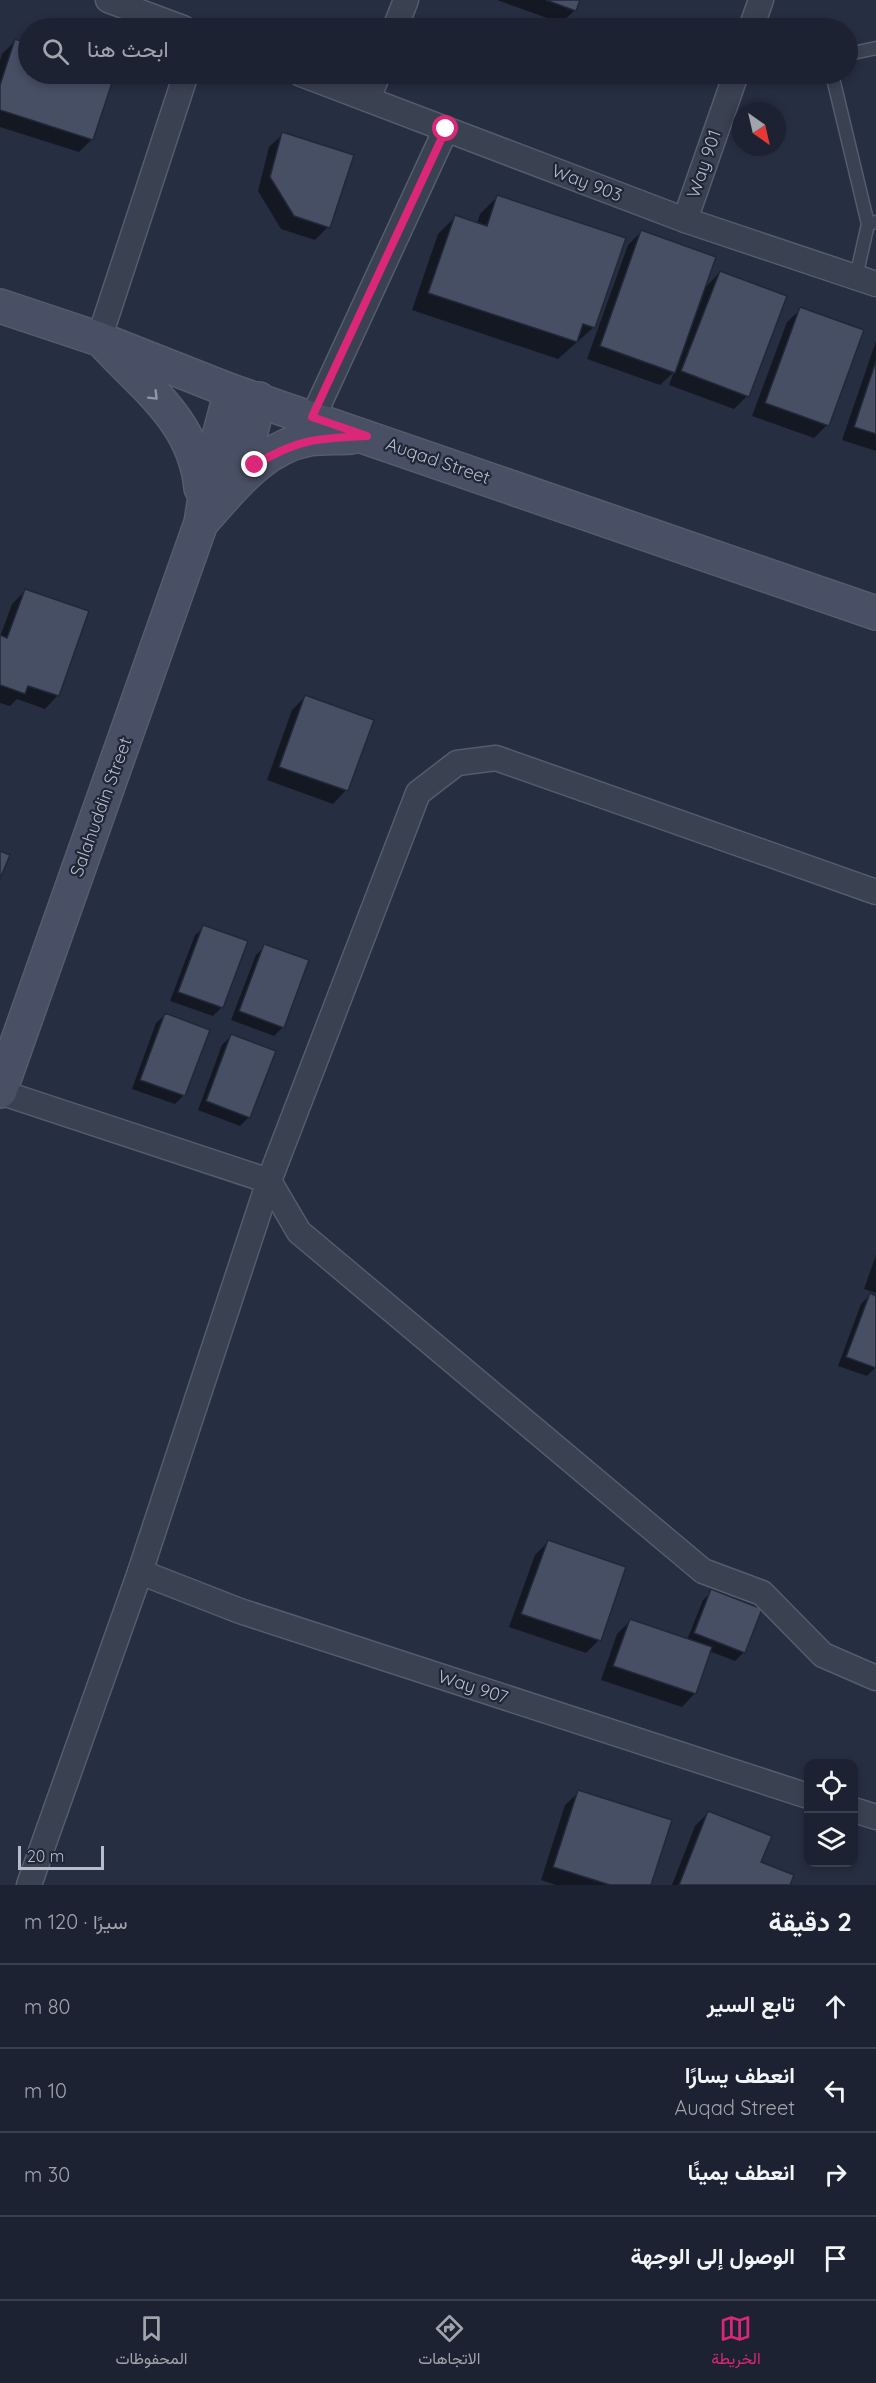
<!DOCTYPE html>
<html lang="ar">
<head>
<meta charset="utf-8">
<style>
  body { margin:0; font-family:Quicksand,Vazirmatn,sans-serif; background:#252a39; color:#f1f3f6; direction:rtl }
  .controls { position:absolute; right:18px; bottom:18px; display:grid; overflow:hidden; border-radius:12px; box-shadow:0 3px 9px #0003 }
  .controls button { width:54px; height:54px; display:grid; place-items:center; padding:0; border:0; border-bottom:2px solid #3a3f4d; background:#1c2231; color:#f1f3f6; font:30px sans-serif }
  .compass { position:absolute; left:732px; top:102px; width:54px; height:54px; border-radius:50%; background:#1c2231; box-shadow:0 3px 9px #0003; rotate:146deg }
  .scale { position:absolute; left:18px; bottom:15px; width:86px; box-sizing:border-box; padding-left:6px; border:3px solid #b7bccb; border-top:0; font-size:16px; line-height:21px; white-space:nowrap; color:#b7bccb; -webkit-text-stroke:4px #1f2636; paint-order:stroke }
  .stop { position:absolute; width:18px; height:18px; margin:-14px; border:4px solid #db2777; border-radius:50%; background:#fff }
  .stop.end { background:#db2777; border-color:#fff; box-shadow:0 2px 6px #0008 }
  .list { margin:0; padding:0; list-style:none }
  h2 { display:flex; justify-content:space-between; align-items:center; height:78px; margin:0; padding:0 24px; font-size:26px }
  h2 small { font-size:20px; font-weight:400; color:#a0a4ab }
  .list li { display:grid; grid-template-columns:39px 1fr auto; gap:18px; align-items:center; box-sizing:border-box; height:84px; padding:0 24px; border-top:2px solid #3a3f4d }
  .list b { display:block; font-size:22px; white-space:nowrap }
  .list p { margin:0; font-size:20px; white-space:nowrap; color:#a0a4ab }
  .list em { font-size:20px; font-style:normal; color:#a0a4ab }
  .icon { flex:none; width:33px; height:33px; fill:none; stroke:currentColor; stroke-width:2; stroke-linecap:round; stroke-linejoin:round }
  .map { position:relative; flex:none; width:876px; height:1885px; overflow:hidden; direction:ltr }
  .search { position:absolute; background:#1c2231; box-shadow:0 3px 9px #0003; left:18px; right:18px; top:18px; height:66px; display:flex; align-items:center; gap:15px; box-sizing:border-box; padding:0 21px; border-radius:33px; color:#a0a4ab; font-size:22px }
  .sheet { height:414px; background:#1c2231 }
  nav { display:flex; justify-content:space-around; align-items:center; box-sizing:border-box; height:84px; border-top:2px solid #3a3f4d; background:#1c2231; font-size:16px; color:#a0a4ab }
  nav a { display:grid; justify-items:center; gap:3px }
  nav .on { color:#db2777 }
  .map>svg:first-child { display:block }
  .shadow { fill:#0007 }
  .building { fill:#474f65; stroke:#212838; stroke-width:1.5 }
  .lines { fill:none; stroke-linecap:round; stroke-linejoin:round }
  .lane-casing { stroke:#555c6b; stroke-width:15 }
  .street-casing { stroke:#555c6b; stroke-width:27 }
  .secondary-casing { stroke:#555c6b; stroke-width:36 }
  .lane { stroke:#3a4151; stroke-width:12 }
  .street { stroke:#3a4151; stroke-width:24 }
  .secondary { stroke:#494f64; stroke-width:33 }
  .oneway { stroke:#9096a7 }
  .route { stroke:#db2777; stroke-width:8 }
  .labels { text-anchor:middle; stroke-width:4.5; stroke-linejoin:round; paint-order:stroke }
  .street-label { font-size:18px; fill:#b7bccb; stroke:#1f2636 }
</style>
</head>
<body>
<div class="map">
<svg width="876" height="1885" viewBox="0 0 876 1885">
  <rect width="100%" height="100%" fill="#262e41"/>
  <!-- shadow -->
  <g class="shadow">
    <polygon points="497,0 578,0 575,10 561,23"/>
    <polygon points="15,41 28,45 28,74 113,74 92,139 79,152 0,127 0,61 2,54"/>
    <polygon points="283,134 328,227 315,240 281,229 258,191 269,147"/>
    <polygon points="497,197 594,327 558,359 412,310 438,234 455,217 477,224 480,214"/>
    <polygon points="641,232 703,290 720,272 747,396 734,409 669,385 674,372 660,385 587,359 628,245"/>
    <polygon points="801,309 827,425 814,438 752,416 787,322"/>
    <polygon points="876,341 876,451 842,440"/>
    <polygon points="25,591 58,695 45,709 17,699 10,706 0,703 0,637 12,604"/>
    <polygon points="305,697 346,790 333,804 267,780 292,710"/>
    <polygon points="204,927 222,1007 213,1016 170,1001 195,935"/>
    <polygon points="265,946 283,1027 274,1036 231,1020 256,955"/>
    <polygon points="165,1015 184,1095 175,1104 132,1089 156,1023"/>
    <polygon points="231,1036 249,1117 240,1126 198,1110 222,1045"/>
    <polygon points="876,1255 876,1293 864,1289"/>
    <polygon points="870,1295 876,1297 876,1367 867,1376 838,1366 861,1304"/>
    <polygon points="548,1542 599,1640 586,1653 509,1627 535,1555"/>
    <polygon points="712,1591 744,1652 735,1661 709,1651 695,1693 682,1707 601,1680 617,1634 630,1621 687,1640 703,1600"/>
    <polygon points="579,1792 649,1885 556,1885 541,1880 565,1805"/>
    <polygon points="708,1813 759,1863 789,1885 672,1885 695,1826"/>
  </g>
  <!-- building -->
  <g class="building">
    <polygon points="546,0 580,0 576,11"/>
    <polygon points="15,39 28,44 28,74 115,74 93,140 0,110 0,85"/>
    <polygon points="282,132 354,155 330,228 294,216 270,177"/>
    <polygon points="497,195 626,238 595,328 583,324 577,342 428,293 455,215 487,226"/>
    <polygon points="641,230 716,257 675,373 600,346"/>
    <polygon points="720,271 787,296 749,397 681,371"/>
    <polygon points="800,307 864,330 829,426 765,403"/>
    <polygon points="876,361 876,434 854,427"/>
    <polygon points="25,589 89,611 59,696 28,686 25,694 0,685 0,635 7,638"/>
    <polygon points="305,695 374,720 348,791 279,767"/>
    <polygon points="0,851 10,855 0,879"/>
    <polygon points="203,925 248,941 223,1008 178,992"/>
    <polygon points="264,944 309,960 284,1028 239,1011"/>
    <polygon points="165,1013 210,1030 185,1096 140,1080"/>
    <polygon points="231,1034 276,1051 250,1118 206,1101"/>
    <polygon points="870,1293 876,1296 876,1368 846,1357"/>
    <polygon points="548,1540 626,1567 601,1641 521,1614"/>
    <polygon points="711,1589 762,1609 745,1653 694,1633"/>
    <polygon points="630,1619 712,1647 696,1694 613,1666"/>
    <polygon points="578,1790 672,1820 651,1885 610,1885 553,1867"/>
    <polygon points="708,1811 772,1836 761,1862 794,1875 790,1885 679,1885"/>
  </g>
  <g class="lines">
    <defs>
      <g id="lane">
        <polyline points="848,54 876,48"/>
        <polyline points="832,74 868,224"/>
        <polyline points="856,277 868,224 876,222"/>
      </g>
      <g id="street">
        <polyline points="108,0 183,28"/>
        <polyline points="395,28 406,0"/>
        <polyline points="751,28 761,0"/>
        <polyline points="301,74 685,220 876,284"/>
        <polyline points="368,99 378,74"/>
        <polyline points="685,220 736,74"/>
        <polyline points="99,339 186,74"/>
        <polyline points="313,417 446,129"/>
        <polyline points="0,1092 269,1181 299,1232 703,1571 762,1593 823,1655 876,1678"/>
        <polyline points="140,1572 240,1611 808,1796"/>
        <polyline points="854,1810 876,1817"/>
        <polyline points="29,1885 140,1572 269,1181 418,793 457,763 496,758 876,892"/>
      </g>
      <g id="secondary">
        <polyline points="0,306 99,339 231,391 876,613"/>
        <path d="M106,345C148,390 195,423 201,488"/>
        <polyline points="230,482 248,444 259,399"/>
        <path d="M201,523C231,490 262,447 309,439C323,437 337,438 351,437"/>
        <polyline points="0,1091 201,523 208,478 231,391"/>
      </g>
    </defs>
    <!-- lane casing -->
    <use href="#lane" class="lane-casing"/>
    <!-- street casing -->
    <use href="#street" class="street-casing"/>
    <!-- secondary casing -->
    <use href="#secondary" class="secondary-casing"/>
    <!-- lane -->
    <use href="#lane" class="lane"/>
    <!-- street -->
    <use href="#street" class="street"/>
    <!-- secondary -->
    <use href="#secondary" class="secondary"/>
  </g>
  <!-- one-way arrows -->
  <defs><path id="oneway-chevron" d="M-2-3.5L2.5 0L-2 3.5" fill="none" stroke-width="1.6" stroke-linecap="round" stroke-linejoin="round" transform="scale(1.5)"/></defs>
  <use class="oneway" href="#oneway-chevron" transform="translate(154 396) rotate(45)"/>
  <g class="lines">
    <!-- route -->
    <path class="route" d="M255,465C297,439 318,438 367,436L312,417L446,129"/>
  </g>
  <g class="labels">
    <!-- street labels -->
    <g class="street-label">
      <text transform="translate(704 164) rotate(-71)" y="6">Way 901</text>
      <text transform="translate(587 183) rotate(21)" y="6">Way 903</text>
      <text transform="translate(438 461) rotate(19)" y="6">Auqad Street</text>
      <text transform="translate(101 807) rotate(-70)" y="6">Salahuddin Street</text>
      <text transform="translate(473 1687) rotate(18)" y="6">Way 907</text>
    </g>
  </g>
</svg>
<div class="controls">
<button><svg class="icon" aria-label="locate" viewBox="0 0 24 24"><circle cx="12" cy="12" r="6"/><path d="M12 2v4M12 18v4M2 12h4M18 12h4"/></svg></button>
<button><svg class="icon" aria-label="layers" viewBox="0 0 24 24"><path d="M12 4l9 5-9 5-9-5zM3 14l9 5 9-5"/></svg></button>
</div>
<svg class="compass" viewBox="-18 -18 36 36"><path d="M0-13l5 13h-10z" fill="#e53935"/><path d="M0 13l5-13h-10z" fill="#a0a4ab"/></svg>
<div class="scale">20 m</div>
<div class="stop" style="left:446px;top:129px"></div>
<div class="stop end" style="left:255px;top:465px"></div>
<div class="search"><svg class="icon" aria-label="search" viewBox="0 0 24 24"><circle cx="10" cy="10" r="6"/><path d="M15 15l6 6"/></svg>ابحث هنا</div>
</div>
<section class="sheet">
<h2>2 دقيقة<small>سيرًا · 120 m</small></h2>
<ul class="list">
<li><svg class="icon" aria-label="ahead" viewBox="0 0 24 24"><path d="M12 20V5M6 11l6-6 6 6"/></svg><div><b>تابع السير</b></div><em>80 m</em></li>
<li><svg class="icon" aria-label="left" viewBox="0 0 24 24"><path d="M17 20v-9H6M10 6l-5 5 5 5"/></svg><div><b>انعطف يسارًا</b><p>Auqad Street</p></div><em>10 m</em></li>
<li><svg class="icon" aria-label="right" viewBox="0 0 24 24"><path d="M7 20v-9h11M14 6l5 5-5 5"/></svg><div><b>انعطف يمينًا</b></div><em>30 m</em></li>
<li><svg class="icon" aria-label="arrive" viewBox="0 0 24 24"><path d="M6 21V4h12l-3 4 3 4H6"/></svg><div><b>الوصول إلى الوجهة</b></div></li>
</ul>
</section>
<nav>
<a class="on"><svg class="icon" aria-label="map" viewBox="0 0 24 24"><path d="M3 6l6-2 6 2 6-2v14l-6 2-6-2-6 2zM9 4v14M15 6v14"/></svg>الخريطة</a>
<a><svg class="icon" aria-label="directions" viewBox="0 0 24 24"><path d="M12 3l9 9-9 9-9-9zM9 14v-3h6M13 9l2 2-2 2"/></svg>الاتجاهات</a>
<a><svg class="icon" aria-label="saved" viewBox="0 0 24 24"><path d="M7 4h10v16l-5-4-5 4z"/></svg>المحفوظات</a>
</nav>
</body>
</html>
